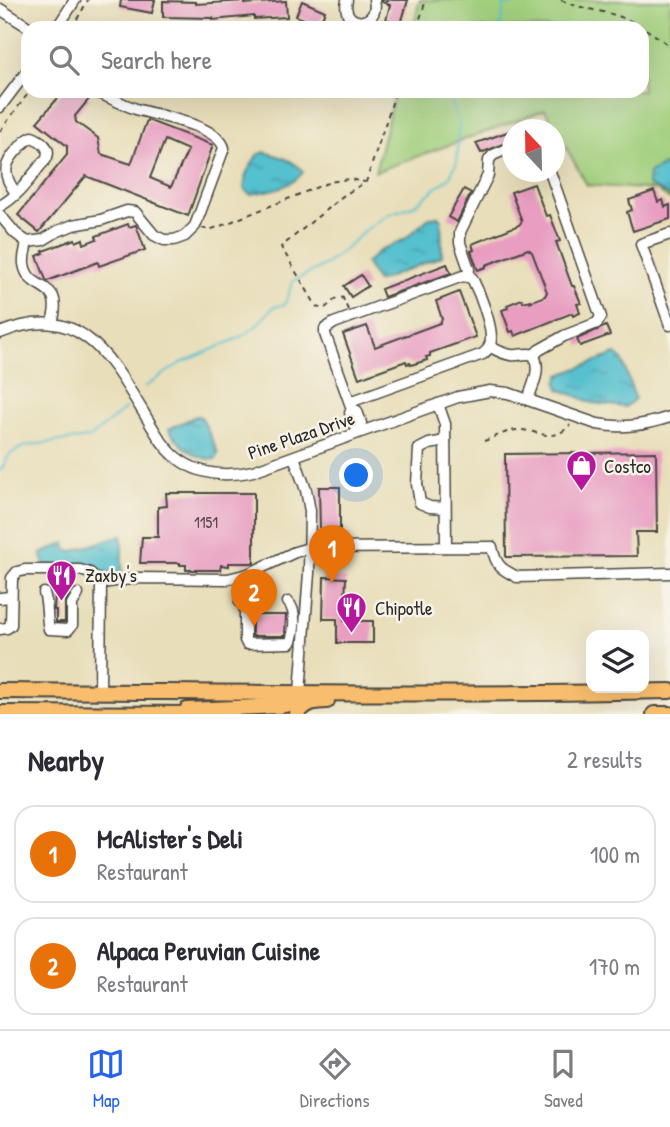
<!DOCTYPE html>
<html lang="en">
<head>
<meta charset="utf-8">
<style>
  body { margin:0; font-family:"Patrick Hand",sans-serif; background:#f2f2f3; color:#2b2b33 }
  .controls { position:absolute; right:21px; bottom:21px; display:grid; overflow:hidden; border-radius:14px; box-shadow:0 7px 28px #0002 }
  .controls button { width:63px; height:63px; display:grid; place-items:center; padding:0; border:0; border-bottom:2px solid #e1e1e2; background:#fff; color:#2b2b33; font:35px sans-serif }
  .compass { position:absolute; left:502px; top:119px; width:63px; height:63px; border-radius:50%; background:#fff; box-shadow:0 7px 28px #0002; rotate:338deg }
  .you { position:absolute; left:357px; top:476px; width:24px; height:24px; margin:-18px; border:5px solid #fff; border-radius:50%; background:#1a73e8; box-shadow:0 0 0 10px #1a73e833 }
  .badge { display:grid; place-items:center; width:46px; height:46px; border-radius:50%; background:#2563eb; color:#fff; font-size:23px; font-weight:700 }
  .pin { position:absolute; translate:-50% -58px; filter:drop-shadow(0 2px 4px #0008) }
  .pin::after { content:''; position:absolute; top:37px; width:24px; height:21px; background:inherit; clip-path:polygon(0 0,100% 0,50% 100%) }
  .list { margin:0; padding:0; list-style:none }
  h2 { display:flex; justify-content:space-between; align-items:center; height:91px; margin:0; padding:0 28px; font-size:30px }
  h2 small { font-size:23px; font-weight:400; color:#7c7c81 }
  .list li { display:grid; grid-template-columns:46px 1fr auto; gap:21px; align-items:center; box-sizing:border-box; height:98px; margin:0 14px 14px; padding:0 14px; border:2px solid #e1e1e2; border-radius:21px }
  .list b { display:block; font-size:26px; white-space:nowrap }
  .list p { margin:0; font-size:23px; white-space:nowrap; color:#7c7c81 }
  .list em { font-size:23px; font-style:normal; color:#7c7c81 }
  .icon { flex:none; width:38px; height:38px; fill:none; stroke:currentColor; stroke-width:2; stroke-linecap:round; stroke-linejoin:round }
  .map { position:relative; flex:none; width:670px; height:714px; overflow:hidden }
  .search { position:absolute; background:#fff; box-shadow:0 7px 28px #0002; left:21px; right:21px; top:21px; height:77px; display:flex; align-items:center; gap:18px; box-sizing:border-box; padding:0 24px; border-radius:21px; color:#7c7c81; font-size:26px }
  .sheet { height:315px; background:#fff }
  nav { display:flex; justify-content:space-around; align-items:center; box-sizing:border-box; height:98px; border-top:2px solid #e1e1e2; background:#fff; font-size:19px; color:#7c7c81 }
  nav a { display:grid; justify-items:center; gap:4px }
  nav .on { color:#2563eb }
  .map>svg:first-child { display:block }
  .green { fill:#a1cf7d; stroke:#667d54; stroke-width:2 }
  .water { fill:url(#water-ripples); stroke:#40767c; stroke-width:2 }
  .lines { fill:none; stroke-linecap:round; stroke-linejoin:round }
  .stream { stroke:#54c0ce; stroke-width:2 }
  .building { fill:#e89dc1; fill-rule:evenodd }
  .minor-casing { stroke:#474640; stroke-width:13 }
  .highway-casing { stroke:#474640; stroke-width:18 }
  .path { stroke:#474640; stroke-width:2; stroke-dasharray:5 5; stroke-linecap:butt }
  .minor { stroke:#fff; stroke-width:10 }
  .highway { stroke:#f9be6d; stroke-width:14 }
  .labels { text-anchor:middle; stroke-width:5; stroke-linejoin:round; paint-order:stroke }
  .number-label { font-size:16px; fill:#5a4850 }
  .street-label { font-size:19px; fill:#2b2b2b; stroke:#f7f3e8 }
  .poi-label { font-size:19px; fill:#2b2b2b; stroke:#f7f3e8; text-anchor:start }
</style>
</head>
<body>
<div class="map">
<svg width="670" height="714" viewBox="0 0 670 714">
  <defs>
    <pattern id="water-ripples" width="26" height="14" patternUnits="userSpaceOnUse" patternTransform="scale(1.75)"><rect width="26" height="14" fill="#54c0ce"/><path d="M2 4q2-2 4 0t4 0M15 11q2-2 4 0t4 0" fill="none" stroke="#469ca7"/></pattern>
  </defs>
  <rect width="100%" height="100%" fill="#f7f3e8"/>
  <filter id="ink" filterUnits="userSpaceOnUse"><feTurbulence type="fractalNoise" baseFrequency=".0143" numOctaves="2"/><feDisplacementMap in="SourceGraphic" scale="14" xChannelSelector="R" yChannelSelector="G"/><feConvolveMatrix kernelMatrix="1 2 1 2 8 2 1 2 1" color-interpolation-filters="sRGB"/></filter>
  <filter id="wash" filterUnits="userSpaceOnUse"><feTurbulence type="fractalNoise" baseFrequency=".00686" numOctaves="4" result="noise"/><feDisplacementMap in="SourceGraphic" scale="28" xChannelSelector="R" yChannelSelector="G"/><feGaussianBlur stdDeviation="1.57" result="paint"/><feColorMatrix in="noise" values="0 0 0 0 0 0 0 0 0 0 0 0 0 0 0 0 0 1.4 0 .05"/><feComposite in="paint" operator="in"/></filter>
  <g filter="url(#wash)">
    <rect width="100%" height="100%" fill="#e8deb9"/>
    <!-- green -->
    <polygon class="green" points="420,0 670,0 670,200 656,190 587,185 545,110 375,172 395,91 642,91 642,28 413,28"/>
    <!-- water -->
    <g class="water">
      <path d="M265,152C279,156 294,160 303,172C292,188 267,191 250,194L244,189L246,174L257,155Z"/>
      <polygon points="670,162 670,196 648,185 649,173"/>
      <polygon points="437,216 441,218 442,256 377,282 366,263 382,249 393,245 405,239 428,219"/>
      <polygon points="616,354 622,359 635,399 625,407 593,403 559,389 557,382 560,375"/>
      <path d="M198,416L202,418L218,453L216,459C197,461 178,444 169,429L194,417Z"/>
      <polygon points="122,535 122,575 102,574 91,568 78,565 49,566 45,564 41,554 65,543 66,549 71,552"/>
    </g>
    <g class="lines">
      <!-- stream -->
      <g class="stream">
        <polyline points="498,28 502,22 504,4 513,5 516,0"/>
        <polyline points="145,387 179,364 241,337 255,327 274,307 285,304 293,281 325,265 349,246 364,231 389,214 413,206 449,178 457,162 459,123 449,99 453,91"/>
        <polyline points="0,471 10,454 25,446 60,441 90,438 125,409"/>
      </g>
    </g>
    <g id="blocks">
      <!-- building -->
      <g class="building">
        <polygon points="121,0 155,0 152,13 120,7"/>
        <polygon points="381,0 408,0 401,24 386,20 390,5 382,2"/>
        <polygon points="163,1 196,2 196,4 245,1 245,4 286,1 287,17 254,19 254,16 213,20 213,18 163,17"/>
        <polygon points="302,1 325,11 319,25 296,16"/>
        <path d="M64,91H80L90,98L75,116L76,122L98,138L101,154L131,164L147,120L213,145L188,216L86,176L39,232L18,215L67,155V146L37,122ZM165,140L188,150L171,187L150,178Z"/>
        <polygon points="513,130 513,140 481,153 476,143"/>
        <polygon points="534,184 546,216 550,215 560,241 556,242 572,286 574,286 581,303 577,304 580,313 573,316 572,313 515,336 513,331 510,332 502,310 508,308 507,305 522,299 523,302 530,300 530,302 545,296 547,292 532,252 528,249 486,265 486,267 478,270 471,251 474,250 472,244 519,225 522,221 511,192"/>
        <polygon points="464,189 471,193 457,222 448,217"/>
        <polygon points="654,191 658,202 663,200 665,207 670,205 670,219 633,231 627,212 632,210 629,200"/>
        <polygon points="128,224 129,227 136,225 145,250 99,266 98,262 47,281 46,280 37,256 44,253 43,251 75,239 76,242 83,239 84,244 97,239 96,236"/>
        <polygon points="447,264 451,273 384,297 381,289"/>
        <polygon points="361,275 368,286 351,297 344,286"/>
        <polygon points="459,292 476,337 430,353 430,356 426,357 427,360 411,365 410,363 407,364 406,361 359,378 343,334 367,326 375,347 440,323 442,319 436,301"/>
        <polygon points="606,326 610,335 580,346 577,339"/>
        <polygon points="656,452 657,532 636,532 637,556 506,557 505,454"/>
        <polygon points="319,487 340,487 340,529 320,530"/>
        <polygon points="166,493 254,493 254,563 229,563 229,566 221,565 220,570 186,570 186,565 180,565 180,563 140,563 142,537 158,537 158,507 167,506"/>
        <polygon points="324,577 346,578 344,621 373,621 373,643 337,643 337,619 323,619"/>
        <polygon points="55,593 69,594 65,603 65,622 56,622 56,610 54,610"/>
        <polygon points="252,615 286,615 285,636 252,636"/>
      </g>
    </g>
  </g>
  <g filter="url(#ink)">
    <use href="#blocks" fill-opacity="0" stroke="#474640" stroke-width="2"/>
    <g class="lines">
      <defs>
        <g id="minor">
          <path d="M347,0C340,29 381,28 374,0"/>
          <polyline points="0,9 30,28"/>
          <polyline points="57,28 75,0"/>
          <polyline points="0,107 28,70"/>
          <path d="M0,206C17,197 28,181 40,166C42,163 46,161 47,157C51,147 40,140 32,137C26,140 23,143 19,148C3,164 2,175 16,193"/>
          <path d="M0,215L15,233L27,242L43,240L58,231L73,225L101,220L127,211L135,212L154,235L164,240H174L185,236L195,226L224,148C218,125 157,116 136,109C122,104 108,97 95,91"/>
          <polyline points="670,234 641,244 670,325"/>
          <path d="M27,242C26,249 23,256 24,264C29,295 65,277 52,323"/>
          <polyline points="468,276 469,269 460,243 460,232 488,175 489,160 493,155 512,147"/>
          <path d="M0,333C80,301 108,354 145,415C154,430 163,447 177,458C200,476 226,477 253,471L458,397L490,391L508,393L597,424C623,429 645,425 670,417"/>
          <path d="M489,346C496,350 503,354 511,355C520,356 526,352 534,355C541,370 533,385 528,399"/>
          <polyline points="534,355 539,350 564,336 597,323 601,317 550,172"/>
          <path d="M350,402L483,354C487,350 489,349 490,345C495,330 479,292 472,278L463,276L334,323L325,329V334L352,409"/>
          <polyline points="438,404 445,424 446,547"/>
          <polygon points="352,409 357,411 361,423 359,427 354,425 350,413"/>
          <polyline points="445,441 429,444 419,449 417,484 420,503 430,507 445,508"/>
          <polyline points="294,457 306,490 310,511 309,573 300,693"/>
          <path d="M44,593C48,605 46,616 49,629L68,630L72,625V604L78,594"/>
          <polyline points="0,598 11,597"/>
          <path d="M240,602L245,607V640L247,644L290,643C295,632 297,611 288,602"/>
          <polyline points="0,629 7,628 11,625 12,578 17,572 25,570 80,570 90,573 101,583"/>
          <path d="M100,691L101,583L138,578L228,579L248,574L295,552L309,548L492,547C496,566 501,569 517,577L670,573"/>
        </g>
        <g id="highway">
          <path d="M0,691C223,692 447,696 670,691"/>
          <polyline points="187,710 280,706 295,703 300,693"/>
          <polyline points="0,713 197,714"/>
          <path d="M297,714C306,703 313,701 327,701"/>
          <polyline points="654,714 670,714"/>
        </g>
      </defs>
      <!-- minor casing -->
      <use href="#minor" class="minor-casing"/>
      <!-- highway casing -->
      <use href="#highway" class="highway-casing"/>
      <!-- path -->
      <g class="path">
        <path d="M561,0C578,8 597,10 615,15C636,22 653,33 670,46"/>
        <polyline points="72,28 88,0"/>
        <polyline points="417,28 426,0"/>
        <polyline points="0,131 30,91"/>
        <polyline points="202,228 209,230 218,227 330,182 349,179 365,182"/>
        <path d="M348,310L343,298L341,297C334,297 330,306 323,309L317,307L281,247L344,195L366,182L396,91"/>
        <path d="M484,441C495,437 506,431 517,430C537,429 552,445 570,425"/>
      </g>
      <!-- minor -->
      <use href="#minor" class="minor"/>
      <!-- highway -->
      <use href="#highway" class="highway"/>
    </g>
  </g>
  <!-- icons -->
  <defs>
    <symbol id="shop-pin" viewBox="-11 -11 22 30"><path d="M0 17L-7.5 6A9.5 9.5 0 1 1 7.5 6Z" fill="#b5179e" stroke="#f7f3e8"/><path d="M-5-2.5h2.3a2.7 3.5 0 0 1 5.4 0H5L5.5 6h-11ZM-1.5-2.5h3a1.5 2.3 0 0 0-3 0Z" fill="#fff"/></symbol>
    <symbol id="restaurant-pin" viewBox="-11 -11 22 30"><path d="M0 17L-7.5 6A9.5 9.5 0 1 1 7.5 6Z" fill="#b5179e" stroke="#f7f3e8"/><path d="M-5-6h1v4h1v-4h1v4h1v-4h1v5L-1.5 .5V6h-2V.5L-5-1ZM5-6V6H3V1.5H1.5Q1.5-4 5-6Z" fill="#fff"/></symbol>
  </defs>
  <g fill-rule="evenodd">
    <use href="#shop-pin" x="564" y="448" width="35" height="47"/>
    <use href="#restaurant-pin" x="44" y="558" width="35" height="47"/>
    <use href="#restaurant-pin" x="334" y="590" width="35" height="47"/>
  </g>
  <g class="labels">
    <!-- number labels -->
    <g class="number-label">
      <text x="206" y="528">1151</text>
    </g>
    <!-- street labels -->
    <g class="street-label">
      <text transform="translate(301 435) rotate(-19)" y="7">Pine Plaza Drive</text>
    </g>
    <!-- poi labels -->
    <g class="poi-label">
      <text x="604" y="473">Costco</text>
      <text x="85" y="582">Zaxby's</text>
      <text x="375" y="615">Chipotle</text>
    </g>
  </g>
</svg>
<div class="controls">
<button><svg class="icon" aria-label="layers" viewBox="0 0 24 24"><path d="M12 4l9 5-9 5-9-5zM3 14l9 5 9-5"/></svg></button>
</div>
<svg class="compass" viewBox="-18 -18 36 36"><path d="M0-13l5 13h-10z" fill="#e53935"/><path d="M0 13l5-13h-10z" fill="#7c7c81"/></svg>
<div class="you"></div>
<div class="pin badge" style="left:332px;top:583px;background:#e8710a">1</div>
<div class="pin badge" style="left:254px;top:627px;background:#e8710a">2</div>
<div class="search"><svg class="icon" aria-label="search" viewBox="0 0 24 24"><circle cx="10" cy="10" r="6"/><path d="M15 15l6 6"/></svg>Search here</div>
</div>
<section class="sheet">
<h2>Nearby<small>2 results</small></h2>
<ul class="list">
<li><span class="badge" style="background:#e8710a">1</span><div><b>McAlister's Deli</b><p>Restaurant</p></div><em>100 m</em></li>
<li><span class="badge" style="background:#e8710a">2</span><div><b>Alpaca Peruvian Cuisine</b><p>Restaurant</p></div><em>170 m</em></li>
</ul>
</section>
<nav>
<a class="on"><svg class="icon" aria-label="map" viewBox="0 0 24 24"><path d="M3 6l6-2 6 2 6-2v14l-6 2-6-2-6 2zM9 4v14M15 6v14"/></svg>Map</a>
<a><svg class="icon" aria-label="directions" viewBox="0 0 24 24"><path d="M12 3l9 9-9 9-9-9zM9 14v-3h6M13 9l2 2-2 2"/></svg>Directions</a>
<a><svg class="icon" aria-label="saved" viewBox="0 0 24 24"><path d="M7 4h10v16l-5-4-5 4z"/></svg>Saved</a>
</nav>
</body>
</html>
